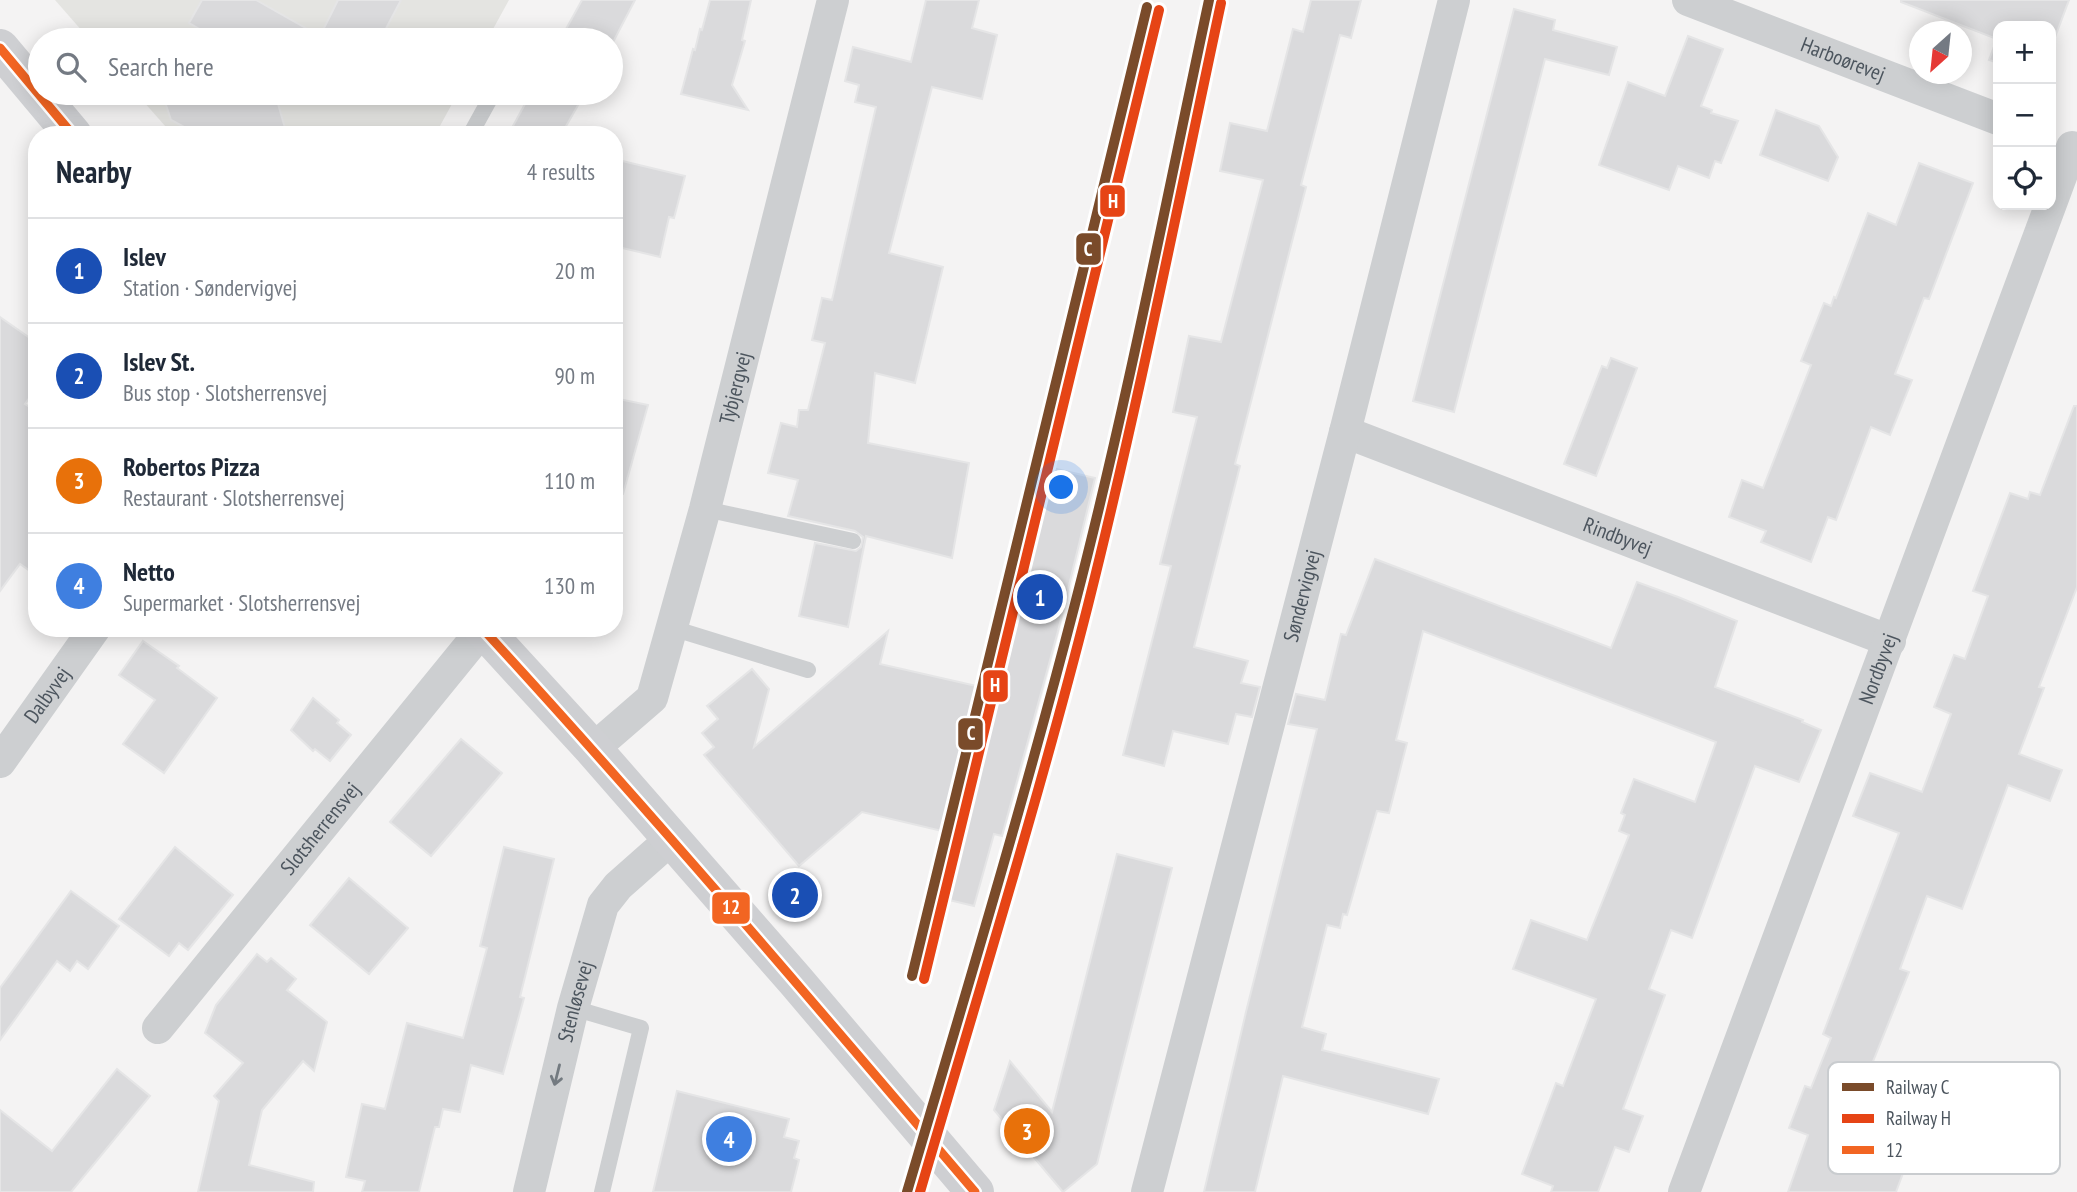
<!DOCTYPE html>
<html lang="en">
<head>
<meta charset="utf-8">
<style>
  body { margin:0; font-family:"PT Sans Narrow",sans-serif; background:#f2f2f3; color:#1f2937 }
  .controls { position:absolute; right:21px; top:21px; display:grid; overflow:hidden; border-radius:14px; box-shadow:0 4px 18px #0003 }
  .controls button { width:63px; height:63px; display:grid; place-items:center; padding:0; border:0; border-bottom:2px solid #e0e1e3; background:#fff; color:#1f2937; font:35px sans-serif }
  .compass { position:absolute; left:1909px; top:21px; width:63px; height:63px; border-radius:50%; background:#fff; box-shadow:0 4px 18px #0003; rotate:207deg }
  .you { position:absolute; left:1062px; top:488px; width:24px; height:24px; margin:-18px; border:5px solid #fff; border-radius:50%; background:#1a73e8; box-shadow:0 0 0 10px #1a73e833 }
  .badge { display:grid; place-items:center; width:46px; height:46px; border-radius:50%; background:#0b8043; color:#fff; font-size:23px; font-weight:700 }
  .pin { position:absolute; translate:-50% -50%; border:4px solid #fff; box-shadow:0 2px 7px #0006 }
  .list { margin:0; padding:0; list-style:none }
  h2 { display:flex; justify-content:space-between; align-items:center; height:91px; margin:0; padding:0 28px; font-size:30px }
  h2 small { font-size:23px; font-weight:400; color:#747a83 }
  .list li { display:grid; grid-template-columns:46px 1fr auto; gap:21px; align-items:center; box-sizing:border-box; height:105px; padding:0 28px; border-top:2px solid #e0e1e3 }
  .list b { display:block; font-size:26px; white-space:nowrap }
  .list p { margin:0; font-size:23px; white-space:nowrap; color:#747a83 }
  .list em { font-size:23px; font-style:normal; color:#747a83 }
  .icon { flex:none; width:38px; height:38px; fill:none; stroke:currentColor; stroke-width:2; stroke-linecap:round; stroke-linejoin:round }
  .map { position:relative; flex:none; width:2077px; height:1192px; overflow:hidden }
  .search { position:absolute; background:#fff; box-shadow:0 4px 18px #0003; left:28px; top:28px; width:595px; height:77px; display:flex; align-items:center; gap:18px; box-sizing:border-box; padding:0 24px; border-radius:38px; color:#747a83; font-size:26px }
  .panel { position:absolute; background:#fff; box-shadow:0 4px 18px #0003; left:28px; top:126px; width:595px; height:511px; border-radius:28px }
  .map>svg:first-child { display:block }
  .commercial { fill:#e4e4e1 }
  .building { fill:#dadadc; stroke:#e5e5e6; stroke-width:2 }
  .lines { fill:none; stroke-linecap:round; stroke-linejoin:round }
  .lane { stroke:#cdcfd1; stroke-width:16 }
  .street { stroke:#cdcfd1; stroke-width:32 }
  .secondary { stroke:#cecfd2; stroke-width:38 }
  .bus-1-casing { stroke:#fff; stroke-width:14 }
  .bus-1 { stroke:#f26522; stroke-width:9 }
  .rail-1-casing { stroke:#fff; stroke-width:16 }
  .rail-2-casing { stroke:#fff; stroke-width:16 }
  .rail-1 { stroke:#7a4b2a; stroke-width:10 }
  .rail-2 { stroke:#e64415; stroke-width:10 }
  .oneway { stroke:#737a80 }
  .labels { text-anchor:middle; stroke-width:5; stroke-linejoin:round; paint-order:stroke }
  .street-label { font-size:21px; fill:#4c555e; stroke:#fff }
  .key { fill:#fff; stroke:#c9cccf; stroke-width:2 }
  .key-label { font-size:19px; fill:#4c555e }
  .line-badge { stroke:#fff; stroke-width:2.5 }
  .badge-label { font-size:19px; text-anchor:middle; font-weight:bold; fill:#fff }
</style>
</head>
<body>
<div class="map">
<svg width="2077" height="1192" viewBox="0 0 2077 1192">
  <rect width="100%" height="100%" fill="#f4f3f3"/>
  <!-- commercial -->
  <g class="commercial">
    <polygon points="55,0 509,0 487,40 90,40"/>
    <polygon points="136,93 458,93 435,135 173,135"/>
  </g>
  <!-- building -->
  <g class="building">
    <polygon points="202,0 256,0 320,36 338,0 401,0 380,40 205,40 208,34 189,23"/>
    <polygon points="582,0 635,0 611,46 611,40 560,40"/>
    <polygon points="710,0 751,0 742,40 745,41 732,85 748,110 681,94 693,49 695,50 700,29 702,30"/>
    <polygon points="926,0 979,0 972,28 997,35 982,99 932,87 889,253 943,267 915,383 875,373 868,443 969,463 952,558 866,536 848,627 799,616 815,543 856,551 861,547 863,537 855,531 788,516 798,480 768,473 781,423 797,427 799,410 808,410 825,343 812,340 822,298 832,300 876,107 855,102 859,85 845,81 853,47 911,62"/>
    <polygon points="1311,0 1361,0 1351,38 1340,35 1301,185 1306,187 1235,464 1240,466 1194,647 1248,661 1241,683 1260,687 1252,717 1236,714 1228,744 1173,731 1164,766 1123,755 1171,566 1160,564 1197,417 1173,412 1189,336 1221,342 1263,180 1220,171 1230,123 1267,131 1293,29 1303,32"/>
    <polygon points="1901,0 2069,0 2051,48 2051,26 1998,26 1998,63 1989,60 1997,39 1901,2"/>
    <polygon points="1514,9 1555,20 1553,30 1617,47 1609,75 1545,59 1454,412 1413,401"/>
    <polygon points="1688,36 1723,49 1701,106 1712,110 1711,113 1738,121 1721,163 1715,161 1709,178 1678,166 1669,190 1599,165 1628,82 1665,96"/>
    <polygon points="162,93 275,93 287,135 199,135 171,120"/>
    <polygon points="531,93 585,93 561,135 508,135"/>
    <polygon points="1776,110 1819,126 1838,157 1828,181 1760,155"/>
    <polygon points="614,159 685,176 674,218 669,217 660,257 614,246"/>
    <polygon points="1919,163 1973,183 1929,299 1924,298 1895,374 1912,380 1890,435 1871,427 1836,520 1828,517 1811,562 1761,542 1766,531 1729,517 1742,480 1763,488 1811,365 1801,361 1824,303 1831,306 1834,297 1836,298 1868,213 1896,225"/>
    <polygon points="0,317 37,343 37,387 25,404 37,412 37,576 20,564 0,591"/>
    <polygon points="1611,358 1637,368 1596,476 1564,464 1602,366 1607,368"/>
    <polygon points="614,398 648,405 623,494 614,493"/>
    <polygon points="2074,406 2077,406 2077,587 2039,687 2044,688 2019,754 2062,770 2050,801 2008,785 1962,909 1927,896 1900,969 1909,972 1870,1069 1917,1088 1908,1112 1918,1116 1901,1153 1909,1157 1896,1192 1788,1192 1808,1135 1789,1128 1805,1086 1811,1088 1831,1038 1823,1034 1899,833 1853,816 1870,773 1922,792 1951,714 1934,707 1954,655 1965,659 1988,596 1973,591 2010,493 2028,499 2030,492 2040,495"/>
    <polygon points="1048,467 1095,478 1058,631 1002,836 994,834 974,906 945,899 959,835 862,812 799,866 704,755 714,747 702,733 718,719 707,706 752,669 769,689 754,747 888,631 880,664 994,690"/>
    <polygon points="1375,559 1611,648 1637,582 1678,597 1737,621 1715,687 1803,720 1802,722 1821,730 1799,782 1755,766 1692,938 1671,930 1649,989 1665,995 1623,1109 1643,1116 1629,1152 1615,1147 1598,1192 1551,1192 1553,1186 1522,1174 1556,1083 1563,1086 1596,999 1513,969 1531,920 1587,940 1629,835 1619,831 1625,815 1621,813 1634,779 1695,802 1716,742 1423,631 1396,740 1407,743 1389,813 1377,811 1347,915 1343,914 1340,928 1327,925 1302,1027 1326,1034 1322,1050 1439,1079 1428,1114 1283,1076 1255,1192 1204,1192 1246,1012 1317,729 1288,724 1296,694 1325,700 1341,634 1346,635"/>
    <polygon points="143,641 179,666 177,668 217,698 164,773 123,744 155,700 119,675"/>
    <polygon points="313,698 339,720 337,723 351,735 330,761 315,749 313,751 291,730"/>
    <polygon points="461,739 502,773 431,856 390,822"/>
    <polygon points="175,847 233,895 188,950 179,943 169,956 119,919"/>
    <polygon points="504,847 554,859 520,997 524,998 503,1074 471,1065 460,1112 443,1109 439,1127 435,1127 419,1192 362,1192 365,1181 346,1177 362,1104 385,1109 407,1023 463,1038 487,948 480,946"/>
    <polygon points="1117,854 1172,868 1097,1164 1063,1192 994,1110 1010,1061 1052,1112"/>
    <polygon points="349,878 408,928 369,974 310,925"/>
    <polygon points="71,891 119,926 88,969 77,961 70,971 57,961 0,1040 0,988"/>
    <polygon points="257,954 267,962 271,958 296,979 287,990 327,1022 314,1071 303,1061 262,1110 249,1165 314,1182 313,1192 198,1192 219,1101 214,1096 243,1063 205,1033 216,1005"/>
    <polygon points="117,1069 150,1096 71,1192 0,1192 0,1110 52,1151"/>
    <polygon points="677,1091 789,1119 784,1137 799,1141 794,1158 799,1160 791,1192 653,1192"/>
  </g>
  <g class="lines">
    <!-- lane -->
    <g class="lane">
      <polyline points="470,135 491,97"/>
      <polyline points="705,509 853,541"/>
      <polyline points="672,628 808,670"/>
      <polyline points="573,1008 641,1028 602,1192"/>
    </g>
    <!-- street -->
    <g class="street">
      <path id="s1" d="M1688,0L1998,119"/>
      <path id="s2" d="M1345,432L1890,641"/>
      <path id="s3" d="M593,749L652,698L705,509L833,0"/>
      <path id="s4" d="M0,762L95,628"/>
      <path id="s5" d="M158,1028L483,629"/>
      <path id="s6" d="M529,1192L573,1008L603,905L618,886L670,840"/>
      <path id="s7" d="M1147,1192L1345,432L1454,0"/>
      <path id="s8" d="M1684,1192L2072,147"/>
    </g>
    <!-- secondary -->
    <g class="secondary">
      <polyline points="0,48 73,135"/>
      <polyline points="482,628 593,749 795,980 975,1192"/>
    </g>
    <defs>
      <g id="bus-1">
        <polyline points="0,48 73,135"/>
        <path d="M482,628C651,812 813,1002 975,1192"/>
      </g>
    </defs>
    <!-- bus-1 casing -->
    <use href="#bus-1" class="bus-1-casing"/>
    <!-- bus-1 -->
    <use href="#bus-1" class="bus-1"/>
    <defs>
      <g id="rail-1">
        <polyline points="912,976 1147,7"/>
        <path d="M907,1192C965,996 1024,801 1075,604C1127,404 1166,201 1209,0"/>
      </g>
      <g id="rail-2">
        <polyline points="924,979 1159,10"/>
        <path d="M920,1192C977,997 1038,802 1088,605C1138,406 1178,204 1221,3"/>
      </g>
    </defs>
    <!-- rail-1 casing -->
    <use href="#rail-1" class="rail-1-casing"/>
    <!-- rail-2 casing -->
    <use href="#rail-2" class="rail-2-casing"/>
    <!-- rail-1 -->
    <use href="#rail-1" class="rail-1"/>
    <!-- rail-2 -->
    <use href="#rail-2" class="rail-2"/>
  </g>
  <!-- one-way arrows -->
  <defs><path id="oneway-shaft" d="M-6 0H5M1.5-3L5.5 0L1.5 3" fill="none" stroke-width="1.6" stroke-linecap="round" stroke-linejoin="round" transform="scale(1.75)"/></defs>
  <use class="oneway" href="#oneway-shaft" transform="translate(557 1075) rotate(104)"/>
  <g class="labels">
    <!-- street labels -->
    <g class="street-label">
      <text dy="7" stroke="none"><textPath href="#s1" startOffset="166">Harboørevej</textPath></text>
      <text dy="7" stroke="none"><textPath href="#s3" startOffset="399">Tybjergvej</textPath></text>
      <text dy="7" stroke="none"><textPath href="#s2" startOffset="292">Rindbyvej</textPath></text>
      <text dy="7" stroke="none"><textPath href="#s7" startOffset="616">Søndervigvej</textPath></text>
      <text dy="7" stroke="none"><textPath href="#s8" startOffset="558">Nordbyvej</textPath></text>
      <text dy="7" stroke="none"><textPath href="#s4" startOffset="82">Dalbyvej</textPath></text>
      <text dy="7" stroke="none"><textPath href="#s5" startOffset="257">Slotsherrensvej</textPath></text>
      <text dy="7" stroke="none"><textPath href="#s6" startOffset="196">Stenløsevej</textPath></text>
    </g>
  </g>
  <!-- legend -->
  <rect x="1828" y="1062" width="232" height="112" rx="10" class="key"/>
  <rect x="1842" y="1083" width="32" height="8" fill="#7a4b2a"/>
  <rect x="1842" y="1114" width="32" height="9" fill="#e64415"/>
  <rect x="1842" y="1146" width="32" height="8" fill="#f26522"/>
  <g class="key-label">
    <text x="1886" y="1094">Railway C</text>
    <text x="1886" y="1125">Railway H</text>
    <text x="1886" y="1157">12</text>
  </g>
  <g class="line-badge">
    <rect x="1099" y="184" width="27" height="34" rx="7" fill="#e64415"/>
    <rect x="1075" y="232" width="27" height="34" rx="7" fill="#7a4b2a"/>
    <rect x="982" y="669" width="27" height="34" rx="7" fill="#e64415"/>
    <rect x="957" y="717" width="27" height="34" rx="7" fill="#7a4b2a"/>
    <rect x="711" y="891" width="40" height="34" rx="7" fill="#f26522"/>
  </g>
  <g class="badge-label">
    <text x="1113" y="208">H</text>
    <text x="1088" y="256">C</text>
    <text x="995" y="692">H</text>
    <text x="971" y="740">C</text>
    <text x="731" y="914">12</text>
  </g>
</svg>
<div class="controls">
<button>+</button>
<button>−</button>
<button><svg class="icon" aria-label="locate" viewBox="0 0 24 24"><circle cx="12" cy="12" r="6"/><path d="M12 2v4M12 18v4M2 12h4M18 12h4"/></svg></button>
</div>
<svg class="compass" viewBox="-18 -18 36 36"><path d="M0-13l5 13h-10z" fill="#e53935"/><path d="M0 13l5-13h-10z" fill="#747a83"/></svg>
<div class="you"></div>
<div class="pin badge" style="left:1040px;top:597px;background:#1a4fb4">1</div>
<div class="pin badge" style="left:795px;top:895px;background:#1a4fb4">2</div>
<div class="pin badge" style="left:1027px;top:1131px;background:#e8710a">3</div>
<div class="pin badge" style="left:729px;top:1139px;background:#3f7fe0">4</div>
<div class="search"><svg class="icon" aria-label="search" viewBox="0 0 24 24"><circle cx="10" cy="10" r="6"/><path d="M15 15l6 6"/></svg>Search here</div>
<section class="panel">
<h2>Nearby<small>4 results</small></h2>
<ul class="list">
<li><span class="badge" style="background:#1a4fb4">1</span><div><b>Islev</b><p>Station · Søndervigvej</p></div><em>20 m</em></li>
<li><span class="badge" style="background:#1a4fb4">2</span><div><b>Islev St.</b><p>Bus stop · Slotsherrensvej</p></div><em>90 m</em></li>
<li><span class="badge" style="background:#e8710a">3</span><div><b>Robertos Pizza</b><p>Restaurant · Slotsherrensvej</p></div><em>110 m</em></li>
<li><span class="badge" style="background:#3f7fe0">4</span><div><b>Netto</b><p>Supermarket · Slotsherrensvej</p></div><em>130 m</em></li>
</ul>
</section>
</div>
</body>
</html>
